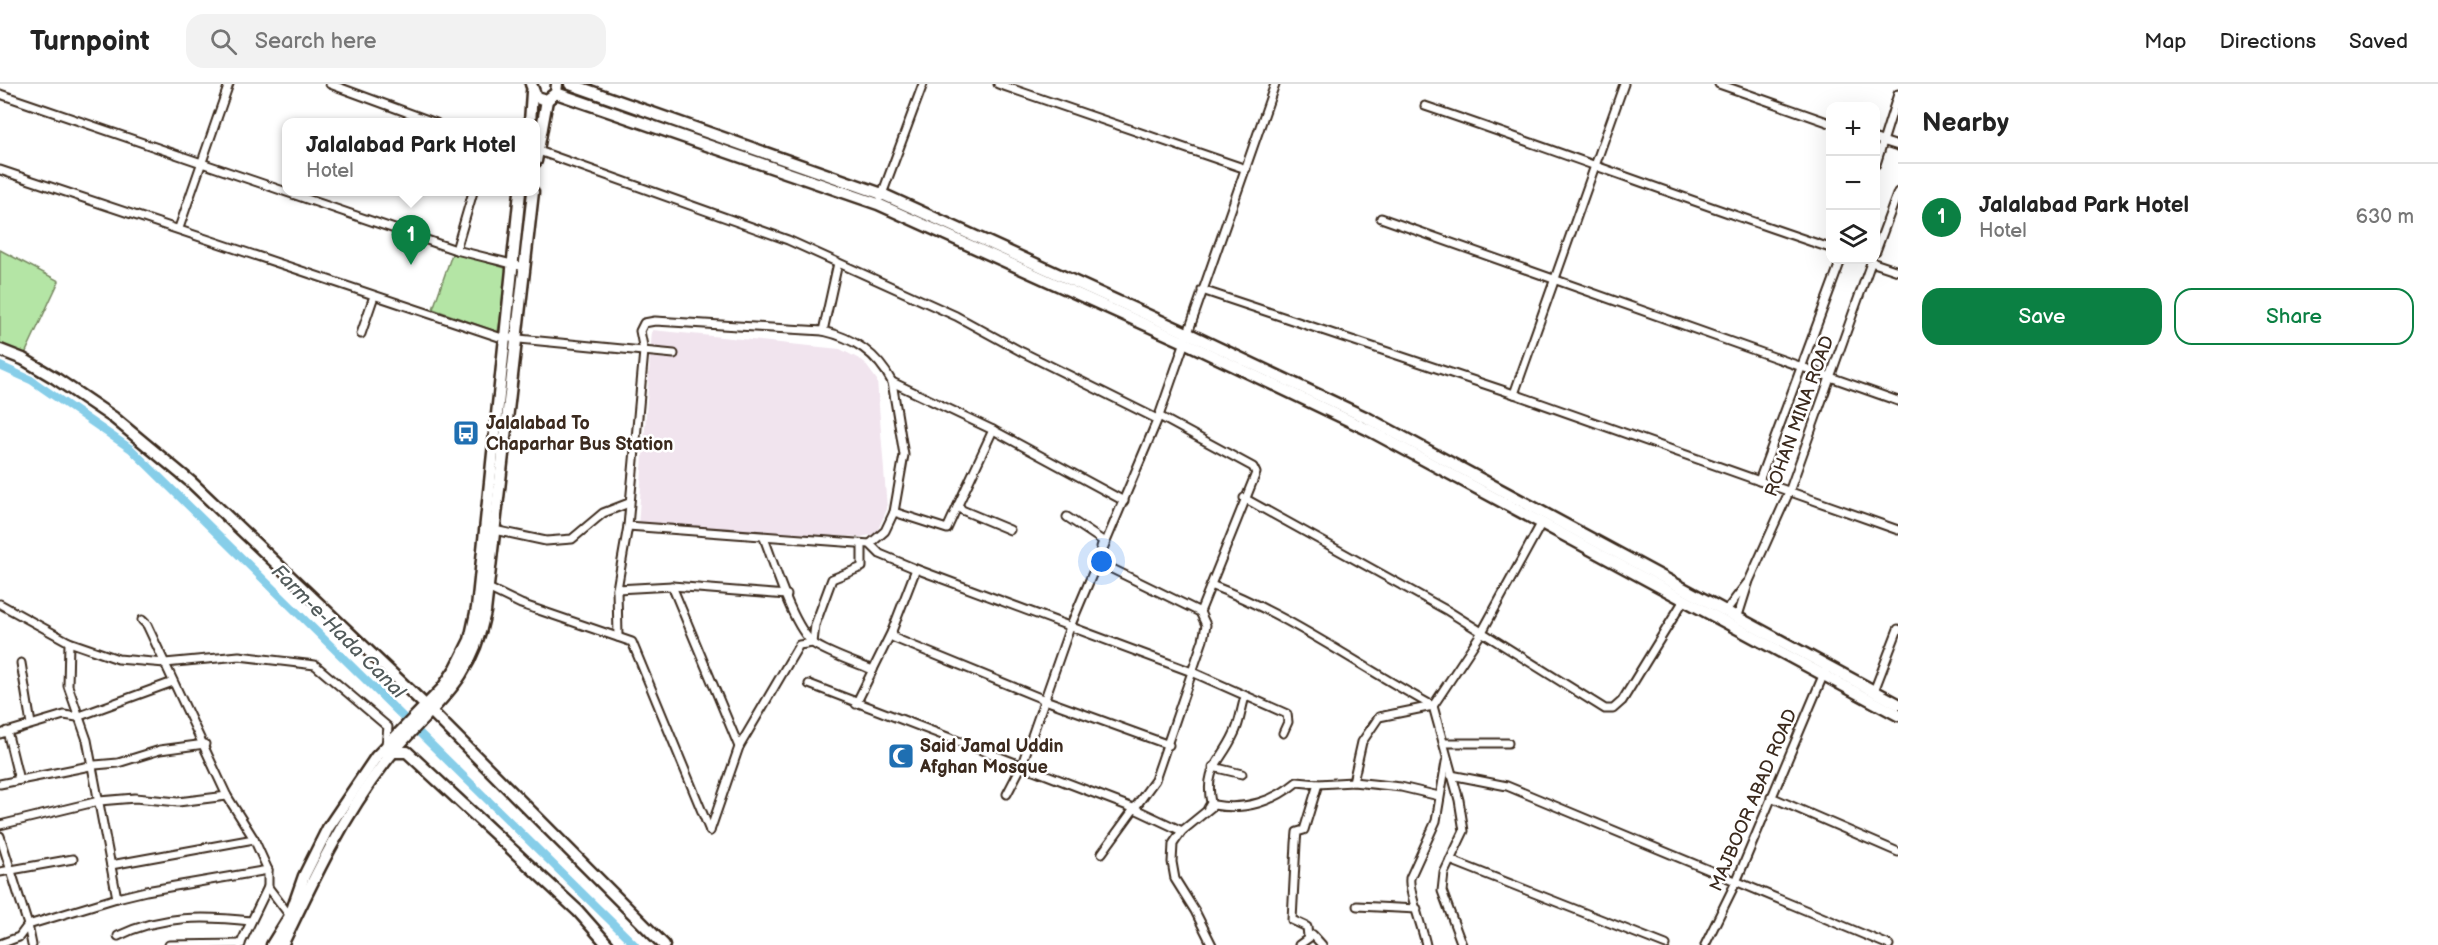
<!DOCTYPE html>
<html lang="en">
<head>
<meta charset="utf-8">
<style>
  body { margin:0; font-family:"Balsamiq Sans",sans-serif; background:#f2f2f2; color:#222 }
  .controls { position:absolute; right:18px; top:18px; display:grid; overflow:hidden; border-radius:12px; box-shadow:0 6px 24px #0002 }
  .controls button { width:54px; height:54px; display:grid; place-items:center; padding:0; border:0; border-bottom:2px solid #e0e0e0; background:#fff; color:#222; font:30px sans-serif }
  .you { position:absolute; left:1102px; top:478px; width:21px; height:21px; margin:-15px; border:4px solid #fff; border-radius:50%; background:#1a73e8; box-shadow:0 0 0 9px #1a73e833 }
  .badge { display:grid; place-items:center; width:39px; height:39px; border-radius:50%; background:#0b8043; color:#fff; font-size:20px; font-weight:700 }
  .pin { position:absolute; translate:-50% -50px; filter:drop-shadow(0 2px 3px #0008) }
  .pin::after { content:''; position:absolute; top:32px; width:21px; height:18px; background:inherit; clip-path:polygon(0 0,100% 0,50% 100%) }
  .popup { position:absolute; left:282px; top:34px; width:258px; height:78px; box-sizing:border-box; display:grid; place-content:center; border-radius:12px; background:#fff; filter:drop-shadow(0 2px 4px #0005); font-size:20px; white-space:nowrap; color:#767676 }
  .popup b { font-size:22px; color:#222 }
  .popup::after { content:''; position:absolute; left:50%; top:100%; margin-left:-12px; border:12px solid transparent; border-top-color:#fff }
  .list { margin:0; padding:0; list-style:none }
  h2 { display:flex; justify-content:space-between; align-items:center; height:78px; margin:0; padding:0 24px; font-size:26px }
  h2 small { font-size:20px; font-weight:400; color:#767676 }
  .list li { display:grid; grid-template-columns:39px 1fr auto; gap:18px; align-items:center; box-sizing:border-box; height:108px; padding:0 24px; border-top:2px solid #e0e0e0 }
  .list b { display:block; font-size:22px; white-space:nowrap }
  .list p { margin:0; font-size:20px; white-space:nowrap; color:#767676 }
  .list em { font-size:20px; font-style:normal; color:#767676 }
  .actions { display:flex; gap:12px; padding:18px 24px }
  .actions a { flex:1; padding:14px 0; border:2px solid #0b8043; border-radius:18px; text-align:center; font-size:21px; color:#0b8043 }
  .actions .main { background:#0b8043; color:#fff }
  .icon { flex:none; width:33px; height:33px; fill:none; stroke:currentColor; stroke-width:2; stroke-linecap:round; stroke-linejoin:round }
  .map { position:relative; flex:none; width:1898px; height:861px; overflow:hidden }
  header { display:flex; align-items:center; gap:36px; box-sizing:border-box; height:84px; padding:0 30px; background:#fff; border-bottom:2px solid #e0e0e0 }
  header strong { font-size:28px }
  nav { display:flex; gap:33px; margin-inline-start:auto; font-size:21px }
  .search { width:420px; height:54px; background:#f2f2f2; display:flex; align-items:center; gap:15px; box-sizing:border-box; padding:0 21px; border-radius:18px; color:#767676; font-size:22px }
  main { display:flex }
  aside { flex:1; background:#fff }
  .map>svg:first-child { display:block }
  .built { fill:#f1e4ee }
  .green { fill:#b4e5a5; stroke:#788862; stroke-width:1.5 }
  .lines { fill:none; stroke-linecap:round; stroke-linejoin:round }
  .canal { stroke:#87cee9; stroke-width:8 }
  .street-casing { stroke:#3b2a1e; stroke-width:11 }
  .secondary-casing { stroke:#3b2a1e; stroke-width:15 }
  .primary-casing { stroke:#3b2a1e; stroke-width:15 }
  .street { stroke:#fff; stroke-width:7 }
  .secondary { stroke:#fff; stroke-width:10 }
  .primary { stroke:#fff; stroke-width:10 }
  .labels { text-anchor:middle; stroke-width:5; stroke-linejoin:round; paint-order:stroke }
  .street-label { font-size:18px; fill:#3b2a1e; stroke:#fff }
  .poi-label { font-size:18px; font-weight:bold; fill:#3b2a1e; stroke:#fff; text-anchor:start }
  .water-label { font-size:20px; font-style:italic; fill:#525b5b; stroke:#fff }
</style>
</head>
<body>
<header>
<strong>Turnpoint</strong>
<div class="search"><svg class="icon" aria-label="search" viewBox="0 0 24 24"><circle cx="10" cy="10" r="6"/><path d="M15 15l6 6"/></svg>Search here</div>
<nav><a>Map</a><a>Directions</a><a>Saved</a></nav>
</header>
<main>
<div class="map">
<svg width="1898" height="861" viewBox="0 0 1898 861">
  <rect width="100%" height="100%" fill="#fff"/>
  <filter id="ink" filterUnits="userSpaceOnUse"><feTurbulence type="fractalNoise" baseFrequency=".0167" numOctaves="2"/><feDisplacementMap in="SourceGraphic" scale="12" xChannelSelector="R" yChannelSelector="G"/><feConvolveMatrix kernelMatrix="1 2 1 2 8 2 1 2 1" color-interpolation-filters="sRGB"/></filter>
  <g filter="url(#ink)">
    <!-- built -->
    <polygon class="built" points="652,246 840,265 863,277 877,296 887,425 876,450 861,453 638,443"/>
    <!-- green -->
    <g class="green">
      <polygon points="0,166 59,197 24,272 0,263"/>
      <polygon points="453,167 508,185 498,248 433,225"/>
    </g>
    <g class="lines">
      <!-- canal -->
      <polyline class="canal" points="0,282 31,296 131,365 635,861"/>
      <defs>
        <g id="street">
          <polyline points="330,0 436,39"/>
          <polyline points="998,0 1246,85"/>
          <polyline points="1719,0 1830,39"/>
          <polyline points="0,10 456,166 524,183"/>
          <path d="M1425,22C1561,68 1695,119 1830,164"/>
          <polyline points="1876,55 1898,62"/>
          <polyline points="536,66 788,156 956,232 1022,268 1157,335"/>
          <polyline points="1876,80 1898,10"/>
          <polyline points="0,86 499,253 674,270"/>
          <polyline points="881,113 923,0"/>
          <polyline points="1381,134 1898,317"/>
          <polyline points="179,144 229,0"/>
          <polyline points="456,166 473,108"/>
          <polyline points="1876,167 1898,108"/>
          <polyline points="1871,178 1898,187"/>
          <polyline points="1202,206 1514,310 1898,446"/>
          <polyline points="823,247 838,179"/>
          <polyline points="361,250 374,212"/>
          <path d="M892,298C877,269 854,254 823,247L655,237L644,239L640,247L644,267L628,442L870,460L880,470L916,485L1192,588L1287,630L1288,638L1283,649"/>
          <polyline points="1514,310 1624,0"/>
          <polyline points="1759,397 1841,176"/>
          <polyline points="1244,414 1448,527 1605,625 1613,625 1622,617 1684,516"/>
          <polyline points="958,421 993,346"/>
          <polyline points="894,428 947,445 958,421 962,426 1010,446"/>
          <polyline points="1067,433 1103,457 1101,463"/>
          <polyline points="494,446 546,457 572,455 603,429 629,419"/>
          <path d="M764,454C775,482 792,541 813,559C824,568 859,580 873,586"/>
          <polyline points="870,460 885,447 894,428 904,371 892,298 993,346 1124,417"/>
          <polyline points="1097,474 1096,477 1200,528"/>
          <polyline points="916,485 892,547 894,554 1045,616 1169,661"/>
          <path d="M1211,501C1290,531 1359,582 1433,622"/>
          <polyline points="672,502 787,511"/>
          <polyline points="488,504 521,520 632,558 710,747"/>
          <polyline points="617,505 672,502 739,663"/>
          <polyline points="0,520 69,558 118,575 165,579 239,572 315,581 388,643 386,661"/>
          <polyline points="1725,528 1747,499"/>
          <polyline points="1737,535 1749,497 1789,408 1872,176"/>
          <polyline points="142,536 147,541 227,712 254,755 268,786 268,803 290,832"/>
          <polyline points="618,553 617,505 628,442"/>
          <polyline points="69,558 68,602 87,656 117,814"/>
          <polyline points="21,579 31,640"/>
          <polyline points="809,600 1133,724 1182,747"/>
          <polyline points="1874,607 1898,545"/>
          <polyline points="856,620 892,547"/>
          <polyline points="7,647 19,696"/>
          <polyline points="0,650 64,631 77,633 173,598"/>
          <polyline points="1444,659 1508,659"/>
          <polyline points="1213,683 1242,690"/>
          <polyline points="1451,691 1507,702 1889,861"/>
          <polyline points="1353,698 1401,703 1439,712"/>
          <polyline points="0,700 95,681 118,679 160,666 205,660"/>
          <polyline points="1007,710 1021,683 1070,543 1159,332"/>
          <polyline points="1771,713 1898,768"/>
          <path d="M1208,724L1211,719C1204,683 1221,679 1234,650C1240,639 1241,625 1245,613"/>
          <polyline points="0,741 99,717 135,714 178,718 227,712"/>
          <polyline points="710,747 739,663 799,561 813,559 815,541 832,495 862,483 862,460"/>
          <polyline points="0,752 28,841 32,861"/>
          <polyline points="1102,769 1155,696 1203,556 1206,541 1200,528 1256,389 1253,383 1159,332 1275,0"/>
          <polyline points="1450,776 1666,861"/>
          <polyline points="111,781 254,755"/>
          <polyline points="0,788 73,775"/>
          <polyline points="1357,822 1417,825"/>
          <path d="M118,852C160,831 205,832 251,837"/>
          <polyline points="1308,853 1307,843 1292,836 1296,759 1297,748 1304,746 1318,700"/>
          <polyline points="0,860 19,853 28,841 117,814 146,807 268,786"/>
          <polyline points="169,861 241,860"/>
          <polyline points="240,861 268,803"/>
          <path d="M1212,861L1195,827L1175,795L1172,778L1173,760L1182,747L1214,721C1245,727 1274,717 1297,698L1318,700L1353,698L1362,658L1379,633L1433,622"/>
          <polyline points="1299,861 1313,851 1322,861"/>
          <path d="M1426,861C1423,845 1408,807 1410,794L1436,737L1446,678"/>
          <polyline points="1462,861 1442,807 1444,789 1464,747 1459,716 1433,622 1482,548 1542,438"/>
          <polyline points="1705,861 1736,798 1825,587"/>
        </g>
        <g id="secondary">
          <polyline points="570,0 882,110 1187,249 1369,335 1898,620"/>
          <polyline points="556,9 878,120 1184,258 1367,345 1898,631"/>
          <polyline points="0,266 23,275 55,294 114,334 191,398 423,619 664,861"/>
          <polyline points="389,663 394,668 407,668 578,827 608,861"/>
        </g>
        <g id="primary">
          <polyline points="531,0 536,13 547,16 556,9 557,0"/>
          <polyline points="530,39 532,8"/>
          <polyline points="536,77 547,16"/>
          <polyline points="272,861 290,832 304,792 328,744 376,673 442,605 456,584 470,556 477,524 520,108"/>
          <path d="M282,861C312,798 342,734 385,678C429,620 469,607 485,528L533,108"/>
        </g>
      </defs>
      <!-- street casing -->
      <use href="#street" class="street-casing"/>
      <!-- secondary casing -->
      <use href="#secondary" class="secondary-casing"/>
      <!-- primary casing -->
      <use href="#primary" class="primary-casing"/>
      <!-- street -->
      <use href="#street" class="street"/>
      <!-- secondary -->
      <use href="#secondary" class="secondary"/>
      <!-- primary -->
      <use href="#primary" class="primary"/>
    </g>
  </g>
  <!-- icons -->
  <defs>
    <symbol id="bus-square" viewBox="-11 -11 22 22"><rect x="-9" y="-9" width="18" height="18" rx="4" fill="#1f6fb2" stroke="#fff"/><path d="M-5-6H5V4H4V6H2V4H-2V6H-4V4H-5ZM-3.5-4V0h7V-4ZM-3.5 1.2v1.5H-2V1.2ZM2 1.2v1.5H3.5V1.2Z" fill="#fff"/></symbol>
    <symbol id="mosque-square" viewBox="-11 -11 22 22"><rect x="-9" y="-9" width="18" height="18" rx="4" fill="#1f6fb2" stroke="#fff"/><path d="M3.5-4.9A6 6 0 1 0 3.5 4.9A5 5 0 1 1 3.5-4.9Z" fill="#fff"/></symbol>
  </defs>
  <g fill-rule="evenodd">
    <use href="#bus-square" x="451" y="334" width="30" height="30"/>
    <use href="#mosque-square" x="886" y="657" width="30" height="30"/>
  </g>
  <g class="labels">
    <!-- street labels -->
    <g class="street-label">
      <text transform="translate(1799 332) rotate(-70)" y="6">ROHAN MINA ROAD</text>
      <text transform="translate(1753 716) rotate(-67)" y="6">MAJBOOR ABAD ROAD</text>
    </g>
    <!-- poi labels -->
    <g class="poi-label">
      <text x="486" y="345">Jalalabad To<tspan x="486" dy="21">Chaparhar Bus Station</tspan></text>
      <text x="920" y="668">Said Jamal Uddin<tspan x="920" dy="21">Afghan Mosque</tspan></text>
    </g>
    <!-- water labels -->
    <g class="water-label">
      <text transform="translate(339 547) rotate(45)" y="7">Farm-e-Hada Canal</text>
    </g>
  </g>
</svg>
<div class="controls">
<button>+</button>
<button>−</button>
<button><svg class="icon" aria-label="layers" viewBox="0 0 24 24"><path d="M12 4l9 5-9 5-9-5zM3 14l9 5 9-5"/></svg></button>
</div>
<div class="you"></div>
<div class="pin badge" style="left:411px;top:181px">1</div>
<div class="popup"><b>Jalalabad Park Hotel</b>Hotel</div>
</div>
<aside>
<h2>Nearby<small></small></h2>
<ul class="list">
<li><span class="badge">1</span><div><b>Jalalabad Park Hotel</b><p>Hotel</p></div><em>630 m</em></li>
</ul>
<div class="actions"><a class="main">Save</a><a>Share</a></div>
</aside>
</main>
</body>
</html>
